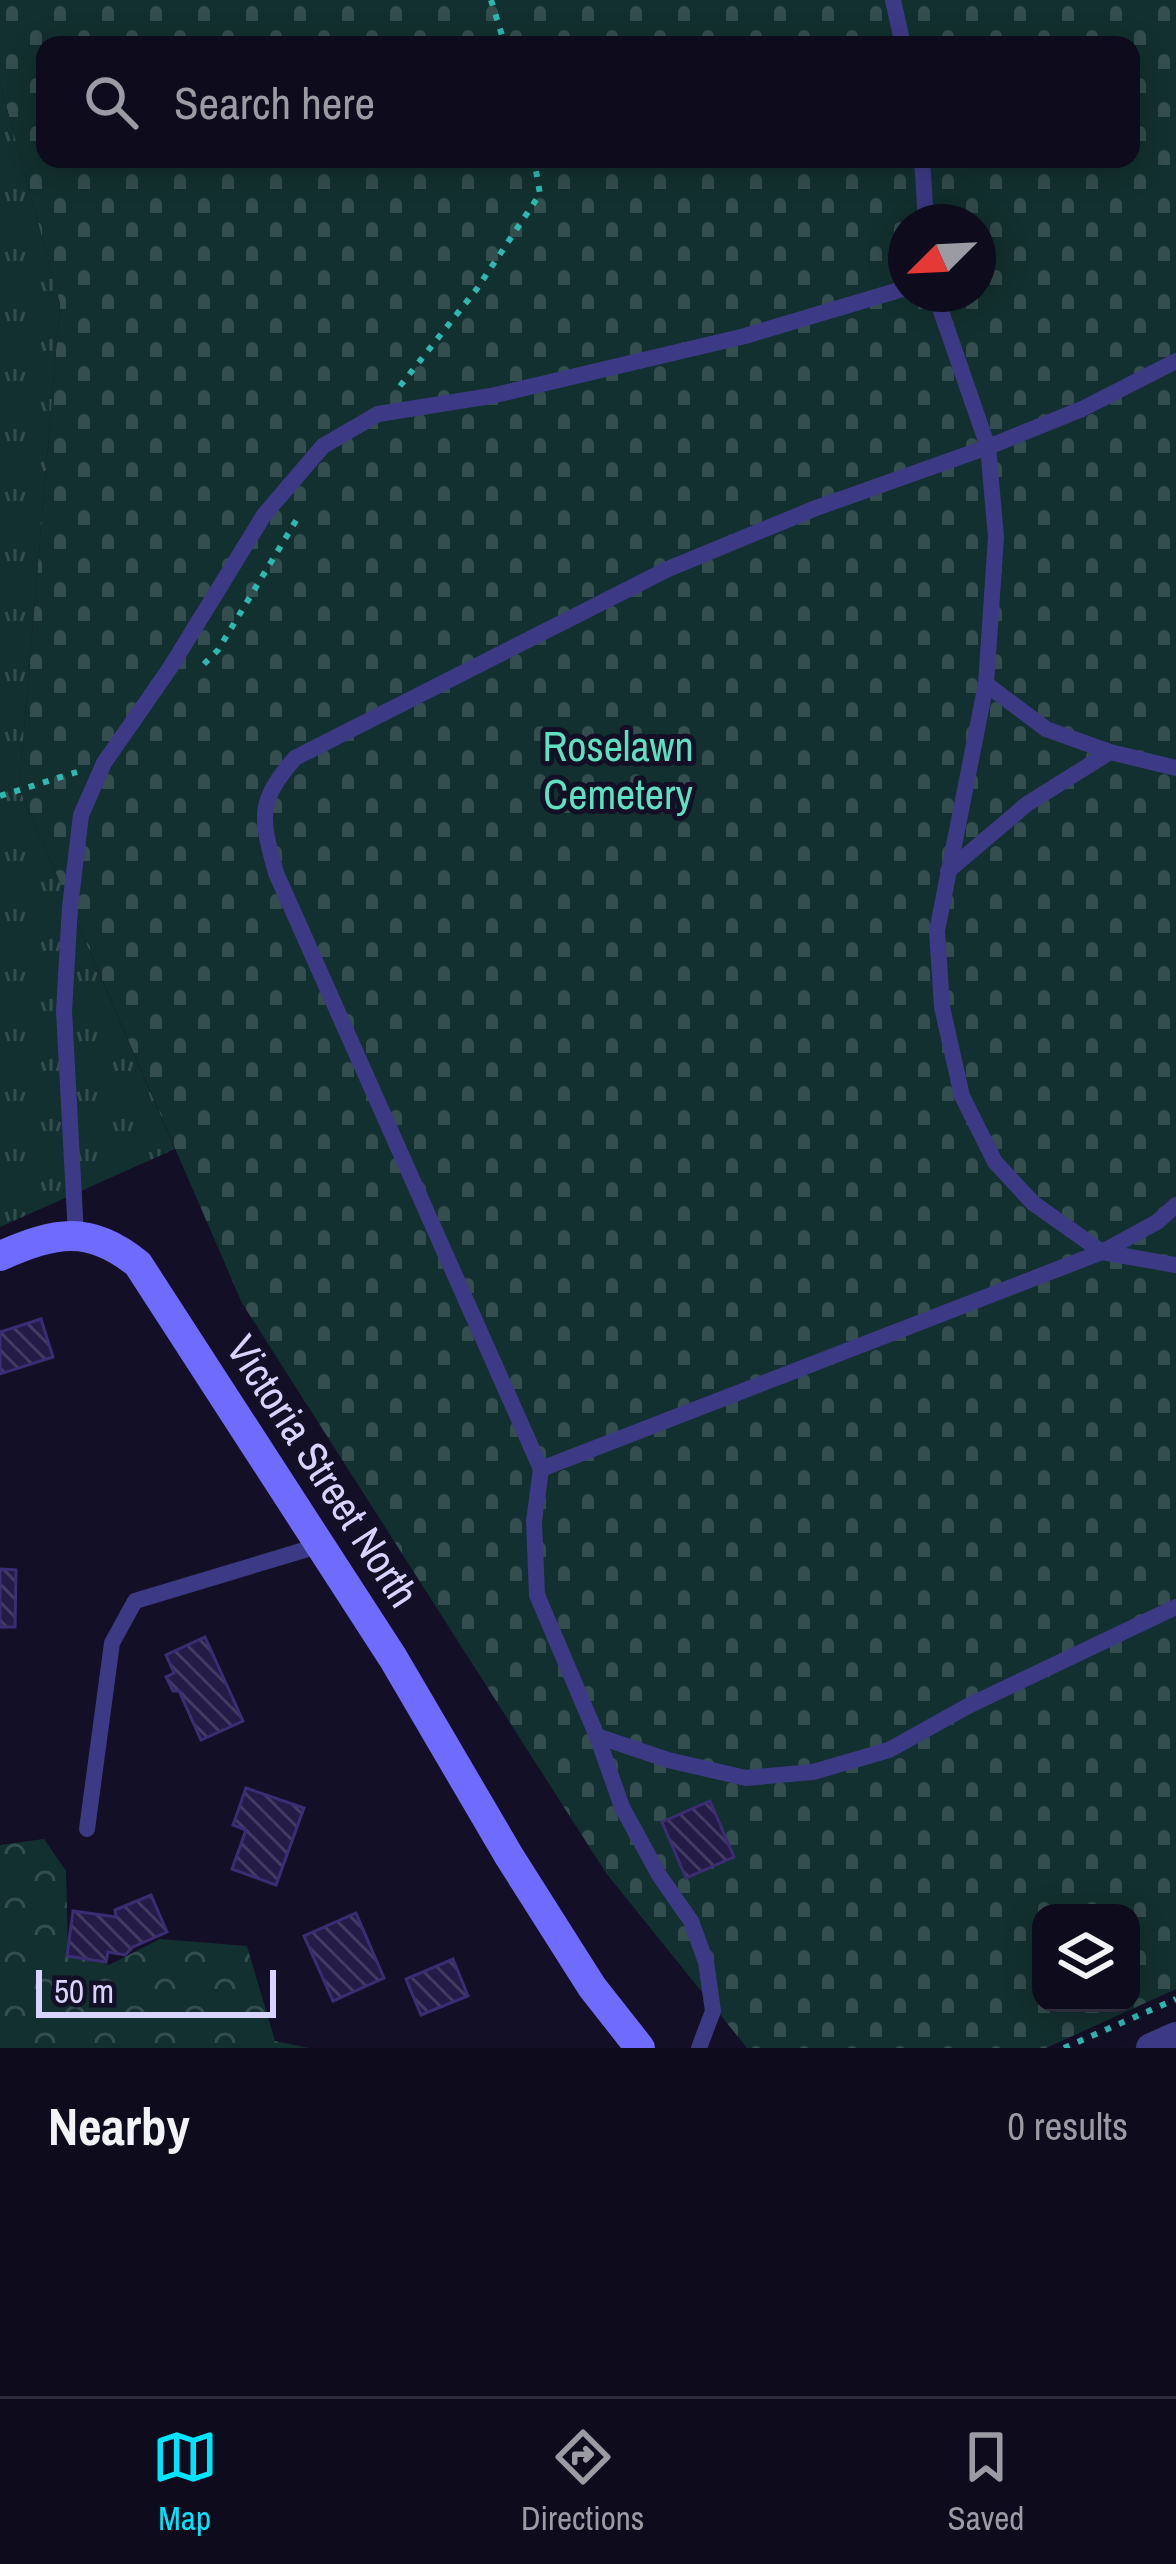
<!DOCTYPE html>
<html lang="en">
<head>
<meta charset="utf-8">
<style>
  body { margin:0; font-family:"Archivo Narrow",sans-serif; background:#171425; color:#f1f3f6 }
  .controls { position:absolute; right:36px; bottom:36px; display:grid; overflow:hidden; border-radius:24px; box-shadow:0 6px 30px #0003 }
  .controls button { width:108px; height:108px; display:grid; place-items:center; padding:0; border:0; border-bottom:3px solid #2e2b3b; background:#0e0b1c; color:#f1f3f6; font:60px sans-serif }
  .compass { position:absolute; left:888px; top:204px; width:108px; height:108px; border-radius:50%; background:#0e0b1c; box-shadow:0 6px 30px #0003; rotate:246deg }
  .scale { position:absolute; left:36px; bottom:30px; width:240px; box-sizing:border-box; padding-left:12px; border:6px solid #d9d4ff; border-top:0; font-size:33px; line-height:42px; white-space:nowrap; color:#d9d4ff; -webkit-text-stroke:9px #130f26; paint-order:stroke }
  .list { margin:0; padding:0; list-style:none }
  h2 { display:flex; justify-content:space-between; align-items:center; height:156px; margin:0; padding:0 48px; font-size:51px }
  h2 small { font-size:39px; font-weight:400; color:#9b9ba3 }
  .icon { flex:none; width:66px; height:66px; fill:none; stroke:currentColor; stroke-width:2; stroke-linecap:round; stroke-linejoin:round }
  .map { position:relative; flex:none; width:1176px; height:2048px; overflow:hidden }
  .search { position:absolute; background:#0e0b1c; box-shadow:0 6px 30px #0003; left:36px; right:36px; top:36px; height:132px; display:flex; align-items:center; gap:30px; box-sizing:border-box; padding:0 42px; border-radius:24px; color:#9b9ba3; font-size:45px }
  .sheet { height:348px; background:#0e0b1c }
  nav { display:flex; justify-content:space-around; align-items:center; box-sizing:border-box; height:168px; border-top:3px solid #2e2b3b; background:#0e0b1c; font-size:33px; color:#9b9ba3 }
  nav a { display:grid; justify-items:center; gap:6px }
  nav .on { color:#00e5ff }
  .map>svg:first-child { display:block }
  .forest { fill:url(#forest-crowns) }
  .cemetery { fill:url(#cemetery-stones); fill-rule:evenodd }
  .park { fill:url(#park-tufts) }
  .building { fill:url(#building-back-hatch); stroke:#3b2d73; stroke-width:3 }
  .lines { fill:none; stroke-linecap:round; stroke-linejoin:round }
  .path { stroke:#2fb8b0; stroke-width:6; stroke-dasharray:6 9; stroke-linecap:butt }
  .lane { stroke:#3d3a85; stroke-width:16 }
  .street { stroke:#3d3a85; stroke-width:30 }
  .secondary { stroke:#6f6bff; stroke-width:30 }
  .labels { text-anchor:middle; stroke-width:10; stroke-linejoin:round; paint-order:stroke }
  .park-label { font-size:42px; fill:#5fe0c0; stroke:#130f26 }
  .street-label { font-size:42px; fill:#d9d4ff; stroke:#130f26 }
</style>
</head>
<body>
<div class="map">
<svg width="1176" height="2048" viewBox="0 0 1176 2048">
  <defs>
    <pattern id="forest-crowns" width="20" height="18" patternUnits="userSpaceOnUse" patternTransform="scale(3)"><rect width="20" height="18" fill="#12302f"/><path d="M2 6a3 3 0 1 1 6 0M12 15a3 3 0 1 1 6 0" fill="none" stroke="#344d4e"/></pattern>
    <pattern id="cemetery-stones" width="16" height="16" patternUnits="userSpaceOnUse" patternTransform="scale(3)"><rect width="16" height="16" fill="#12302f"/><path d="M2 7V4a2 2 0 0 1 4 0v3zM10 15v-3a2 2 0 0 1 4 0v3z" fill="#344d4e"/></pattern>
    <pattern id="park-tufts" width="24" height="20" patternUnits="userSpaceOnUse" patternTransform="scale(3)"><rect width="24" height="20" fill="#12302f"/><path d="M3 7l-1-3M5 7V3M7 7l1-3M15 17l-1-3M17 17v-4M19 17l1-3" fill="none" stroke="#344d4e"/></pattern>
    <pattern id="building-back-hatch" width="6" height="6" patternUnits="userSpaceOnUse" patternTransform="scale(3)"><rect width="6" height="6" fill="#241b47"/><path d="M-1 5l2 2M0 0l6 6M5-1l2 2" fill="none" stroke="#433b63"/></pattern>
  </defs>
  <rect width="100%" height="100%" fill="#130f26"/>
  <!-- forest -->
  <polygon class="forest" points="44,1839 66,1871 68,1951 109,1965 160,1939 247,1946 275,2041 309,2048 0,2048 0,1845"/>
  <!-- cemetery -->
  <path class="cemetery" d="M0,0H1176V1989L1046,2048H747L606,1873L242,1303L19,788L60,304L0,83ZM45,45H1131V159H45ZM906,222H978V294H906ZM1041,1913H1131V2003H1041Z"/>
  <!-- park -->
  <polygon class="park" points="0,83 60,304 19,788 175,1149 0,1227"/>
  <!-- building -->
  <g class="building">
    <polygon points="41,1319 53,1357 0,1374 0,1332"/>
    <polygon points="0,1569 16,1570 15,1627 0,1627"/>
    <polygon points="205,1637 243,1721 201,1740 179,1691 173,1691 166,1677 174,1673 166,1655"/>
    <polygon points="246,1788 304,1808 276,1885 232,1869 246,1830 233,1825"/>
    <polygon points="710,1801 734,1857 686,1878 662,1822"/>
    <polygon points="151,1895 167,1932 133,1947 125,1955 108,1952 106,1962 67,1956 73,1911 116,1917 115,1910"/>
    <polygon points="356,1913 384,1978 333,2001 304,1936"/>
    <polygon points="453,1959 468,1996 421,2015 406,1979"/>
  </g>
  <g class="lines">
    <!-- path -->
    <g class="path">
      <polyline points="491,0 505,45"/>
      <polyline points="400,386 476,290 540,194 534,159"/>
      <polyline points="204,664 218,650 300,514"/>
      <polyline points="0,796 77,772"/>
      <polyline points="1064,2048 1176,1999"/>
    </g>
    <!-- lane -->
    <g class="lane">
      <polyline points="893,0 903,45"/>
      <polyline points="922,159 926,222"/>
      <polyline points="935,294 988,447 996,537 986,684 937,931 942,1007 962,1096 995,1162 1033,1203 1102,1252 1176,1265"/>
      <polyline points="986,684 1046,729 1110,752 1176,768"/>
      <polyline points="948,871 1027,804 1110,752"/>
      <polyline points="76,1235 64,1011 70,907 81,815 104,763 170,668 264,515 323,446 378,414 491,396 745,336 906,288"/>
      <polyline points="541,1469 1102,1252 1157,1222 1176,1205"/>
      <polyline points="597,1736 668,1760 746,1778 813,1772 889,1750 968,1706 1176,1607"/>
      <polyline points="87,1829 112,1643 135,1601 321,1545"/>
      <path d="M699,2048L713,2011L706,1962L691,1921L659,1875L622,1807L597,1736L537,1595L534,1521L541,1469L276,873C261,818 256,803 295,758L668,569L816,508L988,447L1082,409L1176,361"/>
    </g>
    <!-- street -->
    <polyline class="street" points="1151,2048 1176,2037"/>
    <!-- secondary -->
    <path class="secondary" d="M0,1256C55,1232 89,1224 138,1264L393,1658L509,1856L592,1987L640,2048"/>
  </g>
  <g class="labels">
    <!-- park labels -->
    <g class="park-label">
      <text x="618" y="761">Roselawn<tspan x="618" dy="48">Cemetery</tspan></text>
    </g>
    <!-- street labels -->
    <g class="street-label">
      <text transform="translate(323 1471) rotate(57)" y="15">Victoria Street North</text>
    </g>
  </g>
</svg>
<div class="controls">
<button><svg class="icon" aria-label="layers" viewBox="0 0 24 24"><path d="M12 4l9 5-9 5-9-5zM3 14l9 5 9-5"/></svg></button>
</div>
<svg class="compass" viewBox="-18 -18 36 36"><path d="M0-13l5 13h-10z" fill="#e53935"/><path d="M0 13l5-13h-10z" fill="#9b9ba3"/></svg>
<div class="scale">50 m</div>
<div class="search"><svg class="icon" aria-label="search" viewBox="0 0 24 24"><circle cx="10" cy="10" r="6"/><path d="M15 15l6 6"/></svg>Search here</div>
</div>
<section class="sheet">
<h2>Nearby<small>0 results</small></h2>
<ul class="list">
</ul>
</section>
<nav>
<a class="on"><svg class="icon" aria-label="map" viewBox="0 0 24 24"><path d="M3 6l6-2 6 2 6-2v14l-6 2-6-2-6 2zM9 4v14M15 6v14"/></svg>Map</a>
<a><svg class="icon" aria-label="directions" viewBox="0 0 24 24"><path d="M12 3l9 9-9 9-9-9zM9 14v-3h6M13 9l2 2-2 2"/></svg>Directions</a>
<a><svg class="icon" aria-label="saved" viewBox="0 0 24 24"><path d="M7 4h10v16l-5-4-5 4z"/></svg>Saved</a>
</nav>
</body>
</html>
